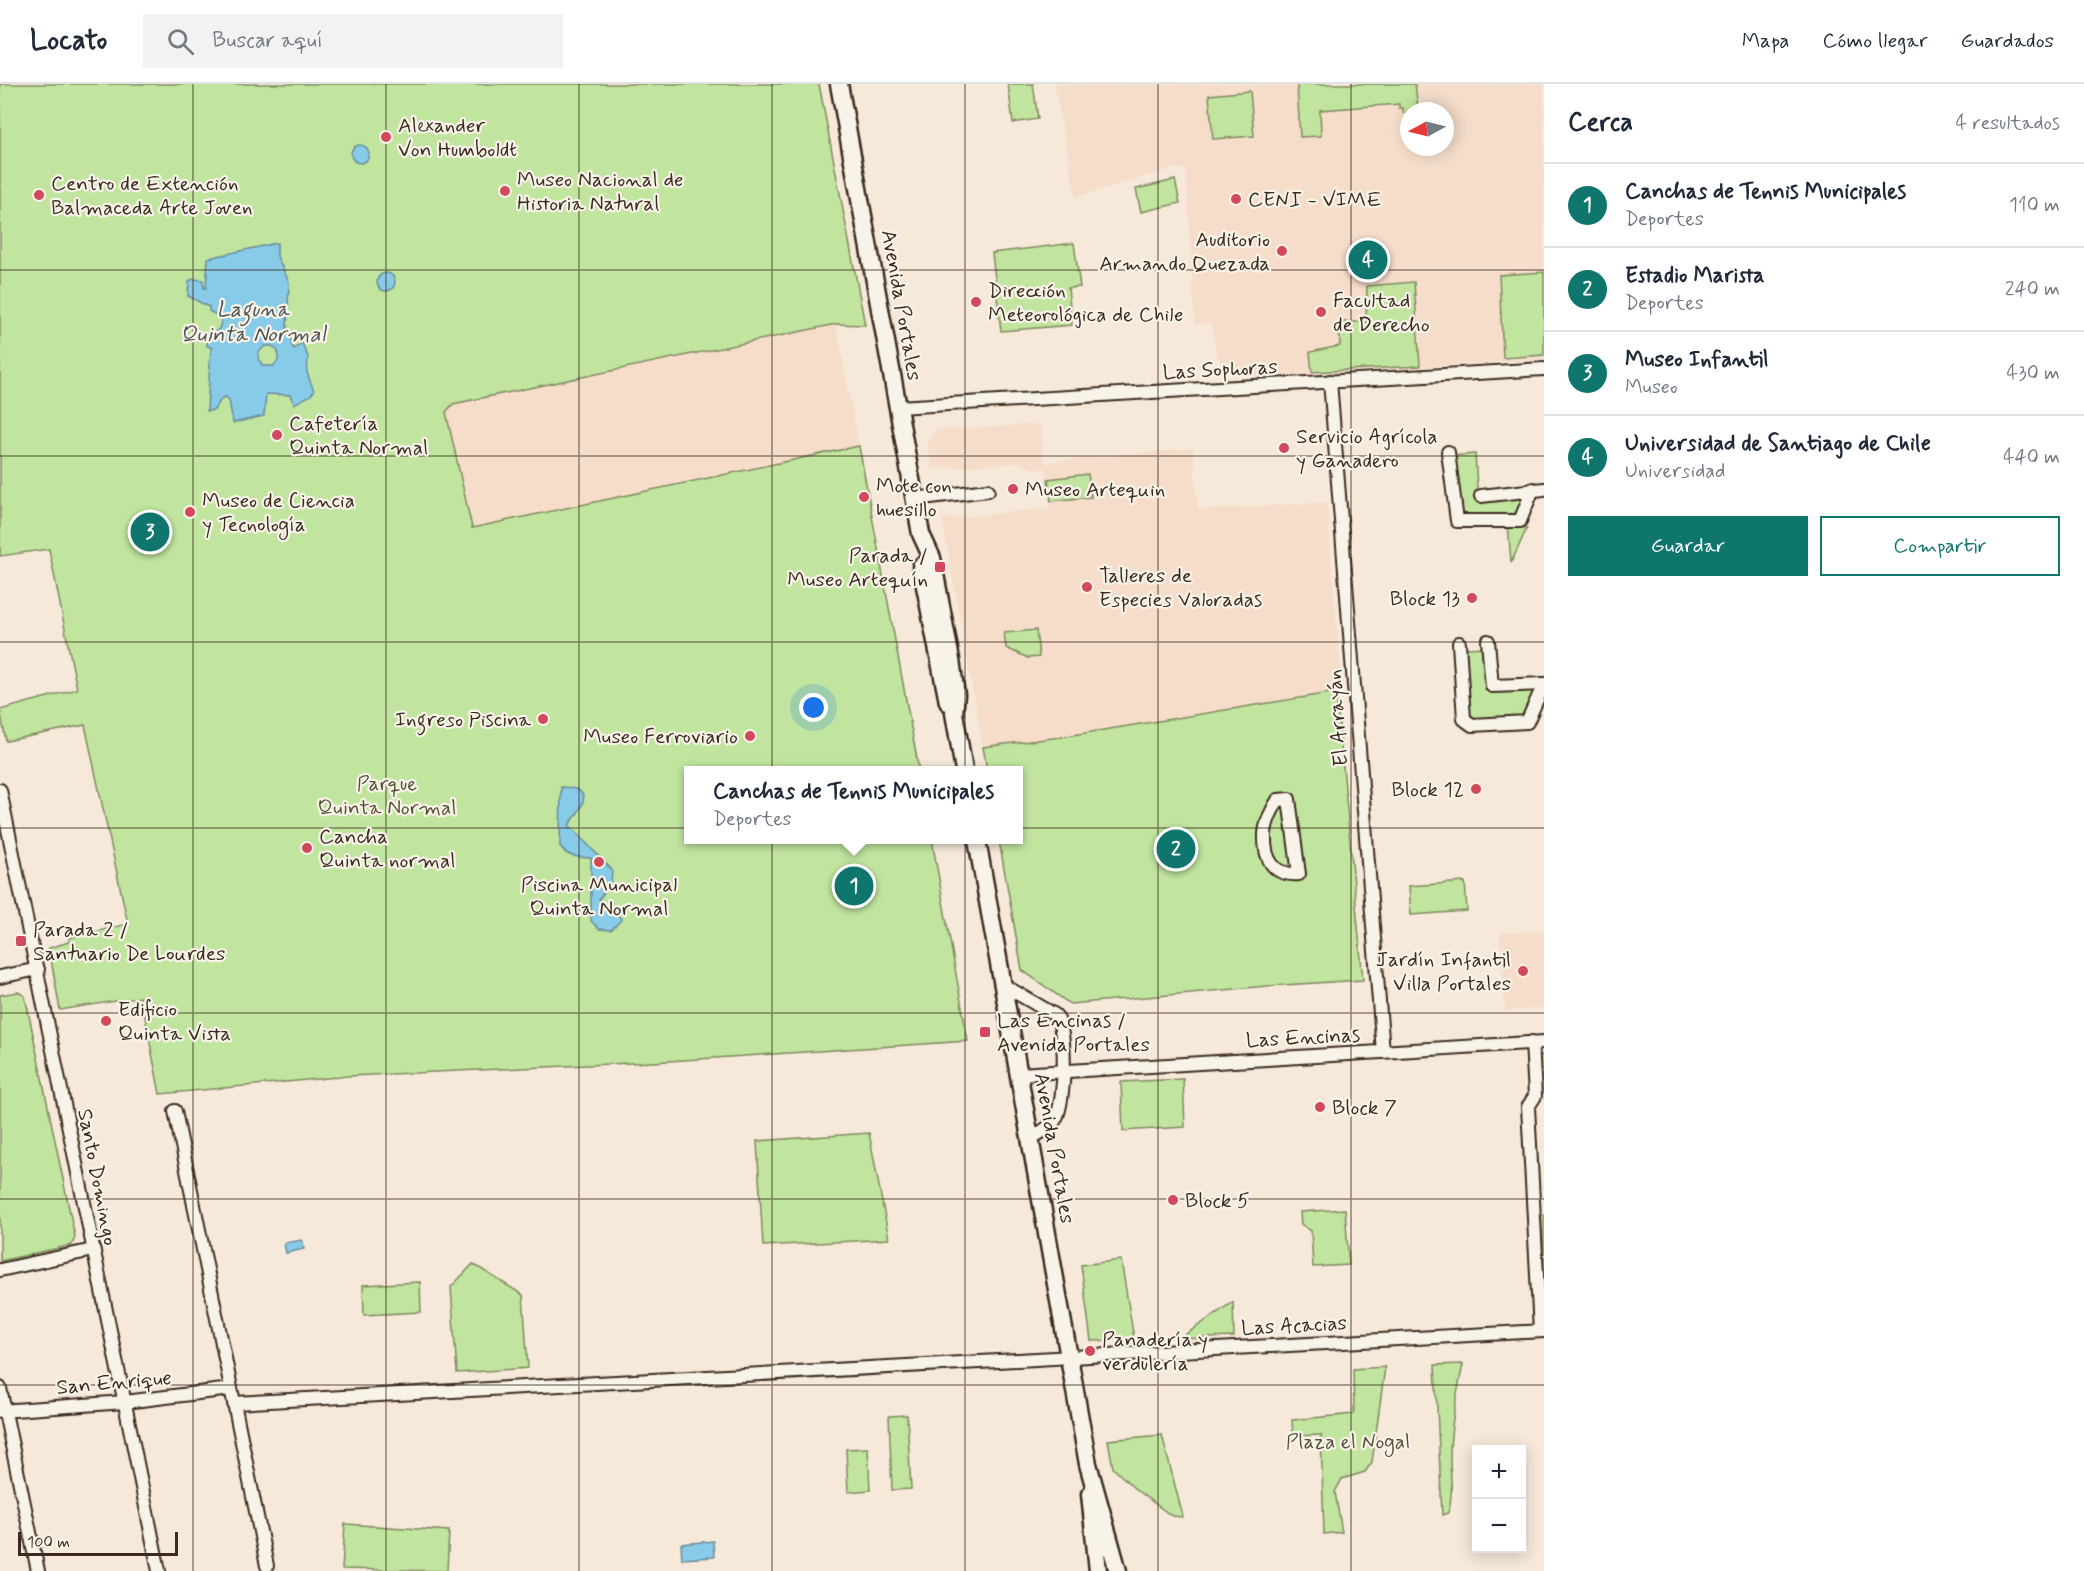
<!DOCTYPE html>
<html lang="es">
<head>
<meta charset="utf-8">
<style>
  body { margin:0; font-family:Mynerve,sans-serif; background:#f2f2f3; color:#1f2937 }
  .controls { position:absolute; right:18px; bottom:18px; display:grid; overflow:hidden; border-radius:0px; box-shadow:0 3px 15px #0003 }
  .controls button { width:54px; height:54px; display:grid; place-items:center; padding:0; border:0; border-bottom:2px solid #e0e1e3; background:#fff; color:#1f2937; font:30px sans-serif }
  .compass { position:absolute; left:1400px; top:18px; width:54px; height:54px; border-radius:50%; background:#fff; box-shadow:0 3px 15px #0003; rotate:263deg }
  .scale { position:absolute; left:18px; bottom:15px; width:160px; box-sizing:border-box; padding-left:6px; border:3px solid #3b2a1e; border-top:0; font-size:16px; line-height:21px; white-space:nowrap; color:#3b2a1e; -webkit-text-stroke:4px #f7f3e8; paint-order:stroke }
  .you { position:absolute; left:814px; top:624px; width:21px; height:21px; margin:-15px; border:4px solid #fff; border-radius:50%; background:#1a73e8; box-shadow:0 0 0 9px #1a73e833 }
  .badge { display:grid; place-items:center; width:39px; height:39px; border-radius:50%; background:#0f766e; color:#fff; font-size:20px; font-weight:700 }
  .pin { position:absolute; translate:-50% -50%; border:3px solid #fff; box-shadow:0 2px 6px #0006 }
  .popup { position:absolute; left:684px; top:682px; width:339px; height:78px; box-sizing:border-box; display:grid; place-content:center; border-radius:0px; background:#fff; filter:drop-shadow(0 2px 4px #0005); font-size:20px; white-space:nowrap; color:#747a83 }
  .popup b { font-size:22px; color:#1f2937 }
  .popup::after { content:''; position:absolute; left:50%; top:100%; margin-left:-12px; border:12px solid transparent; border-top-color:#fff }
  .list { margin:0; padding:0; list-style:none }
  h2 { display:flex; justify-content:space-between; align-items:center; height:78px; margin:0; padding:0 24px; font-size:26px }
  h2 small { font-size:20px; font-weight:400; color:#747a83 }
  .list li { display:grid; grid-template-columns:39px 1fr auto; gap:18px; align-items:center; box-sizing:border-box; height:84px; padding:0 24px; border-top:2px solid #e0e1e3 }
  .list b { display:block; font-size:22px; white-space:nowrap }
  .list p { margin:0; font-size:20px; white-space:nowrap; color:#747a83 }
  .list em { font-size:20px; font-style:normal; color:#747a83 }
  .actions { display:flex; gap:12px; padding:18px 24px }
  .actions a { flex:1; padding:14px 0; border:2px solid #0f766e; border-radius:0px; text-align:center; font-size:21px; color:#0f766e }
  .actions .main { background:#0f766e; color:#fff }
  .icon { flex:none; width:33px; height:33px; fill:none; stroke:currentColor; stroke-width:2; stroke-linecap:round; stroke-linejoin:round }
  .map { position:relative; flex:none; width:1544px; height:1487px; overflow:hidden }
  header { display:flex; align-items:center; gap:36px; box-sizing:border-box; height:84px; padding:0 30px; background:#fff; border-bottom:2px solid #e0e1e3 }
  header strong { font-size:28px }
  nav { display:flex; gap:33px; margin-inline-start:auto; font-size:21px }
  .search { width:420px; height:54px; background:#f2f2f3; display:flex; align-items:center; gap:15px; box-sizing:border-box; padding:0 21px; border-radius:0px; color:#747a83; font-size:22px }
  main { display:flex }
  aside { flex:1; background:#fff }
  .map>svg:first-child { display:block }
  .built { fill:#f5ddca; fill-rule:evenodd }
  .green { fill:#c1e59f; stroke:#7e885e; stroke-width:1.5 }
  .water { fill:#88cbe9; stroke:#698b98; stroke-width:1.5; fill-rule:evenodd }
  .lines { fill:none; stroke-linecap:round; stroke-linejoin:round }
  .minor-casing { stroke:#3b2a1e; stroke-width:16 }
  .major-casing { stroke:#3b2a1e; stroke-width:21 }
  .minor { stroke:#f7f3e8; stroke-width:12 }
  .major { stroke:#f7f3e8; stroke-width:16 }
  .grid { fill:none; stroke:#3b2a1e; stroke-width:1.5; stroke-opacity:0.55 }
  .poi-dot { fill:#d1495b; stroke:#f7f3e8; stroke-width:2 }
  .labels { text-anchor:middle; stroke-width:4.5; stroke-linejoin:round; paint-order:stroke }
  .poi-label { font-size:21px; fill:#3b2a1e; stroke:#f7f3e8; text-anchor:start }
  .street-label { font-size:21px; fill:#3b2a1e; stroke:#f7f3e8 }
  .park-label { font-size:21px; fill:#564f38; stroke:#f7f3e8 }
  .water-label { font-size:22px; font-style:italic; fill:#4e5251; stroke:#f7f3e8 }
</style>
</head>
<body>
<header>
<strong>Locato</strong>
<div class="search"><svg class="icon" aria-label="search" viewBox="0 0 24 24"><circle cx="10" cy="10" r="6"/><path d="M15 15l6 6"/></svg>Buscar aquí</div>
<nav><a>Mapa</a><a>Cómo llegar</a><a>Guardados</a></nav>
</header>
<main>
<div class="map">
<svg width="1544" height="1487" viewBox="0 0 1544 1487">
  <rect width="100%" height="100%" fill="#f6e9da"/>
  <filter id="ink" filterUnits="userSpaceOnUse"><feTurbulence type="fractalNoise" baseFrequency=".0167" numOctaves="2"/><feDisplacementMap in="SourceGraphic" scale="12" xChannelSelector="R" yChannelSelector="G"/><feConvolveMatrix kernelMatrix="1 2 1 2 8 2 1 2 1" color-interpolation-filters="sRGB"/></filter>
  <g filter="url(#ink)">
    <!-- built -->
    <g class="built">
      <path d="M1054,0H1544V275L1329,289L1236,291L1228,286L1221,278L1217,271L1211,239L1195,241L1186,89L1183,85L1174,84L1076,113ZM1409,27H1445V63H1409Z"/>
      <polygon points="836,240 859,362 472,444 446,328 452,320"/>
      <polygon points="1041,340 1044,378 1193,364 1198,426 1327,418 1342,607 1061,653 983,663 942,435 1050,424 1046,384 1035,385 1019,379 932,385 927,359 934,346"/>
      <polygon points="1544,846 1544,924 1505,927 1500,849"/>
    </g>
    <!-- green -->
    <g class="green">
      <polygon points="0,0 819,0 865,241 836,240 453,320 446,328 472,444 859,362 919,686 689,686 689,756 932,756 968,957 653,978 348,992 160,1010 141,913 60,926 49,864 69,858 69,854 128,840 85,641 6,657 0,626 77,605 49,465 0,472"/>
      <polygon points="1008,0 1033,0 1038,35 1013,39"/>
      <polygon points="1297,0 1415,0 1418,24 1416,27 1403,29 1403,24 1399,24 1399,20 1320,26 1321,52 1300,53"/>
      <polygon points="1250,7 1254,52 1213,55 1209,11"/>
      <polygon points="1175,96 1180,119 1141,128 1136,105"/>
      <polygon points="1074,159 1080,203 1068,204 1072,241 1001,247 992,169"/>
      <polygon points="1544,188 1544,271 1503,274 1499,191"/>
      <polygon points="1414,198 1420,282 1312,288 1310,268 1340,262 1339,238 1366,238 1367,202"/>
      <polygon points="1475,370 1478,418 1525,414 1520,443 1527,444 1511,479 1508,439 1458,443 1452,372"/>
      <polygon points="1088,390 1091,413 1051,417 1048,395"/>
      <polygon points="1036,546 1039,573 1028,574 1006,564 1004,549"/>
      <polygon points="1487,563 1491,607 1534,607 1525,634 1475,638 1468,631 1464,564"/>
      <polygon points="1336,608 1363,896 1267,902 1070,920 1022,886 999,756 1019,756 1019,686 987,686 983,663 1061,653"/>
      <polygon points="1465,798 1467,827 1411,831 1409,802"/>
      <polygon points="18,908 25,912 75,1153 72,1161 0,1177 0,911"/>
      <polygon points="1544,971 1544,1009 1538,1009 1535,972"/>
      <polygon points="1183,995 1185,1043 1123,1047 1121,998"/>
      <polygon points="869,1049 889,1155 763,1162 757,1057"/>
      <polygon points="1345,1125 1349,1181 1313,1183 1311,1147 1301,1140 1300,1128"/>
      <polygon points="1542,1131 1544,1131 1544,1237 1538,1136"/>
      <polygon points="1121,1176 1134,1255 1091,1257 1081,1181"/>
      <polygon points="473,1180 523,1211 528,1284 457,1289 451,1203"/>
      <polygon points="420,1198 421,1228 364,1231 363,1201"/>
      <polygon points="1233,1218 1234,1253 1179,1255"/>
      <path d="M1463,1280C1457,1311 1450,1341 1450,1373C1450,1394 1454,1407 1448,1429L1442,1431L1435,1281Z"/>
      <polygon points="1385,1283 1372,1378 1365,1388 1342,1395 1335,1408 1342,1448 1324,1450 1321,1351 1293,1352 1292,1336 1354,1330 1353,1285"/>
      <polygon points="907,1331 911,1405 892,1406 889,1332"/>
      <polygon points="1162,1351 1183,1433 1172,1432 1136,1406 1113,1384 1108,1356"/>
      <polygon points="868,1364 870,1406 848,1408 846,1365"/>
      <polygon points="345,1440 449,1447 447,1487 342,1485"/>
    </g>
    <!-- water -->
    <g class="water">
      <circle cx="360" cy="70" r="9"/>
      <path d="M277,159V172L289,198L287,245L292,259L291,260L294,265L302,259L308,273L307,289L314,307L311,311L294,320L290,311L266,310L264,332L233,339L229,316L226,313L222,314L214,326L207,327L211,263L207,262V249H213L219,245L222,234L209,227V223L188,212L189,197L193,195L203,196L204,204H206L208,174ZM265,262H272L278,267V277L273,282H263L259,276L258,269Z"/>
      <circle cx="386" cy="198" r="9"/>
      <path d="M561,703C596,704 583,723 569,741L612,786L611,799L599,815L622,835L611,846L599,845L591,837V774C578,773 567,774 560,762Z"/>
      <polygon points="302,1156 304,1165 286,1169 284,1159"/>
      <polygon points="713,1457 714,1473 682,1475 681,1460"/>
    </g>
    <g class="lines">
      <defs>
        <g id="minor">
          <polyline points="1330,297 1383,968"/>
          <polyline points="898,323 1544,285"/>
          <polyline points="1448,368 1457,437 1520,437 1533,405"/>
          <polyline points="1481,412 1544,405"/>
          <polyline points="914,415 988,406"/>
          <polyline points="1488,557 1492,602 1544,600"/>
          <polyline points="1459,559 1464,635 1472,641 1527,638 1544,600"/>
          <polyline points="0,706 159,1487"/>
          <path d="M1289,715L1299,790C1273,792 1264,775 1265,751C1265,739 1272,726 1278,716Z"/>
          <polyline points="0,893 38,885"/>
          <path d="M1003,901L1055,931C1068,945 1065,1017 1056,1034C1051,1044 1039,1049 1030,1055"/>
          <polyline points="1532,958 1535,1012 1528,1023 1540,1247"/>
          <polyline points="1019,990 1544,958"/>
          <polyline points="175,1027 267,1482"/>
          <polyline points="0,1186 93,1166"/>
          <polyline points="0,1304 38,1487"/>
          <polyline points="234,1319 1544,1247"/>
          <polyline points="0,1327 125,1318 231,1305"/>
        </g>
        <g id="major">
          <polyline points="839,0 921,450 932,474 951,576 956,611 954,629 964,686"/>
          <polyline points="921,482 948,618"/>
          <polyline points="977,756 1088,1380 1118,1487"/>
          <polyline points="1090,1410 1098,1487"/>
        </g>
      </defs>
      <!-- minor casing -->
      <use href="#minor" class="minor-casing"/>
      <!-- major casing -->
      <use href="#major" class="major-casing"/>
      <!-- minor -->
      <use href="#minor" class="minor"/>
      <!-- major -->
      <use href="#major" class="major"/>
    </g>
  </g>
  <!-- grid -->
  <path class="grid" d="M193,0V1487M386,0V1487M579,0V1487M772,0V1487M965,0V1487M1158,0V1487M1351,0V1487M0,186H1544M0,372H1544M0,558H1544M0,744H1544M0,929H1544M0,1115H1544M0,1301H1544"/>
  <!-- markers -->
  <g class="poi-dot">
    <circle cx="386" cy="53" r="6"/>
    <circle cx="505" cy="107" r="6"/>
    <circle cx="39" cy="111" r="6"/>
    <circle cx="1236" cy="115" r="6"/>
    <circle cx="1282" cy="167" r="6"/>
    <circle cx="976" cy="218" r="6"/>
    <circle cx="1321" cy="228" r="6"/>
    <circle cx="277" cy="351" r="6"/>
    <circle cx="1284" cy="364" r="6"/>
    <circle cx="1013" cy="405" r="6"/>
    <circle cx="864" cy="413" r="6"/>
    <circle cx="190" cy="428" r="6"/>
    <rect x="934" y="477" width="12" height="12" rx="3"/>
    <circle cx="1087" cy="503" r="6"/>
    <circle cx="1472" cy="514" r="6"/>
    <circle cx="543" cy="635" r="6"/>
    <circle cx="750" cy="652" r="6"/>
    <circle cx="1476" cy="705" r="6"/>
    <circle cx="307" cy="764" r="6"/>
    <circle cx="599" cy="778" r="6"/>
    <rect x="15" y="851" width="12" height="12" rx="3"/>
    <circle cx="1523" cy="887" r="6"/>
    <circle cx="106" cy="937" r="6"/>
    <rect x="979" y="942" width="12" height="12" rx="3"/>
    <circle cx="1320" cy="1023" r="6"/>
    <circle cx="1173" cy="1116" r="6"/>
    <circle cx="1090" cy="1267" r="6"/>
  </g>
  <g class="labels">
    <!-- poi labels -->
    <g class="poi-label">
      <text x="398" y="48">Alexander<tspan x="398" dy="24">Von Humboldt</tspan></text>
      <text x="517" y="102">Museo Nacional de<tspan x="517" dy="24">Historia Natural</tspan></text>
      <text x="51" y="106">Centro de Extención<tspan x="51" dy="24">Balmaceda Arte Joven</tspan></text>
      <text x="1248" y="122">CENI - VIME</text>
      <text x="1270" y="162" text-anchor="end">Auditorio<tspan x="1270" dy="24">Armando Quezada</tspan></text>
      <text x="988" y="213">Dirección<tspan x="988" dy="24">Meteorológica de Chile</tspan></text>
      <text x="1333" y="223">Facultad<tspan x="1333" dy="24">de Derecho</tspan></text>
      <text x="289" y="346">Cafetería<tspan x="289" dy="24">Quinta Normal</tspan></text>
      <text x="1296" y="359">Servicio Agrícola<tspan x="1296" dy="24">y Ganadero</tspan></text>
      <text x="876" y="408">Mote con<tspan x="876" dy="24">huesillo</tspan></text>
      <text x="1025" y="412">Museo Artequin</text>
      <text x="202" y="423">Museo de Ciencia<tspan x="202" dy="24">y Tecnología</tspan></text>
      <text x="928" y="478" text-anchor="end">Parada /<tspan x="928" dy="24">Museo Artequín</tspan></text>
      <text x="1099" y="498">Talleres de<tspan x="1099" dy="24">Especies Valoradas</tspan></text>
      <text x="1460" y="521" text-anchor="end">Block 13</text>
      <text x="531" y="642" text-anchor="end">Ingreso Piscina</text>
      <text x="738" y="659" text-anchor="end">Museo Ferroviario</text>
      <text x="1464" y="712" text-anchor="end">Block 12</text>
      <text x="319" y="759">Cancha<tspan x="319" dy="24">Quinta normal</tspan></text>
      <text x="599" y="807" text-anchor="middle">Piscina Municipal<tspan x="599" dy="24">Quinta Normal</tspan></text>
      <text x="33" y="852">Parada 2 /<tspan x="33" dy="24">Santuario De Lourdes</tspan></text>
      <text x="1511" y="882" text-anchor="end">Jardín Infantil<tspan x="1511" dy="24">Villa Portales</tspan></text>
      <text x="118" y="932">Edificio<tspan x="118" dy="24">Quinta Vista</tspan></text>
      <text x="997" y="943">Las Encinas /<tspan x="997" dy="24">Avenida Portales</tspan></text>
      <text x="1332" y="1030">Block 7</text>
      <text x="1185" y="1123">Block 5</text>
      <text x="1102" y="1262">Panadería y<tspan x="1102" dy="24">verdulería</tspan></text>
    </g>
    <!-- street labels -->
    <g class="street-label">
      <text transform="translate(902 221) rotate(80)" y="7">Avenida Portales</text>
      <text transform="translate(1220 285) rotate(-3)" y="7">Las Sophoras</text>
      <text transform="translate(1337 634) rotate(-94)" y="7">El Arrayán</text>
      <text transform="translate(1303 953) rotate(-3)" y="7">Las Encinas</text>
      <text transform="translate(1055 1064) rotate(80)" y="7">Avenida Portales</text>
      <text transform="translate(98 1093) rotate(79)" y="7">Santo Domingo</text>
      <text transform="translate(1294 1241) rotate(-3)" y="7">Las Acacias</text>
      <text transform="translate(114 1298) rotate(-5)" y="7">San Enrique</text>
    </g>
    <!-- park labels -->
    <g class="park-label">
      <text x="387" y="706">Parque<tspan x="387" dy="24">Quinta Normal</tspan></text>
      <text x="1348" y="1364">Plaza el Nogal</text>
    </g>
    <!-- water labels -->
    <g class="water-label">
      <text x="253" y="232">Laguna<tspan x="253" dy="25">Quinta Normal</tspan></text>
    </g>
  </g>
</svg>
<div class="controls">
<button>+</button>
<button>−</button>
</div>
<svg class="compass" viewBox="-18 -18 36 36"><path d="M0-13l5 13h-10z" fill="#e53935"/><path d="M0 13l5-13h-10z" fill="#747a83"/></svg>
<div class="scale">100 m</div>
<div class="you"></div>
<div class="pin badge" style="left:854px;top:802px">1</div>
<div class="popup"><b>Canchas de Tennis Municipales</b>Deportes</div>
<div class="pin badge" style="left:1176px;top:765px">2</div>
<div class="pin badge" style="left:150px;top:448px">3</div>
<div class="pin badge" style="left:1368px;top:176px">4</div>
</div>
<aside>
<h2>Cerca<small>4 resultados</small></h2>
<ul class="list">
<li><span class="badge">1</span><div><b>Canchas de Tennis Municipales</b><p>Deportes</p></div><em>110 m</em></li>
<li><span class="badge">2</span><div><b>Estadio Marista</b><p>Deportes</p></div><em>240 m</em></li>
<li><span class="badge">3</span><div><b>Museo Infantil</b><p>Museo</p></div><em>430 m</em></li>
<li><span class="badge">4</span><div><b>Universidad de Santiago de Chile</b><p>Universidad</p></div><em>440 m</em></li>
</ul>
<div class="actions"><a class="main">Guardar</a><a>Compartir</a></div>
</aside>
</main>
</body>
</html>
